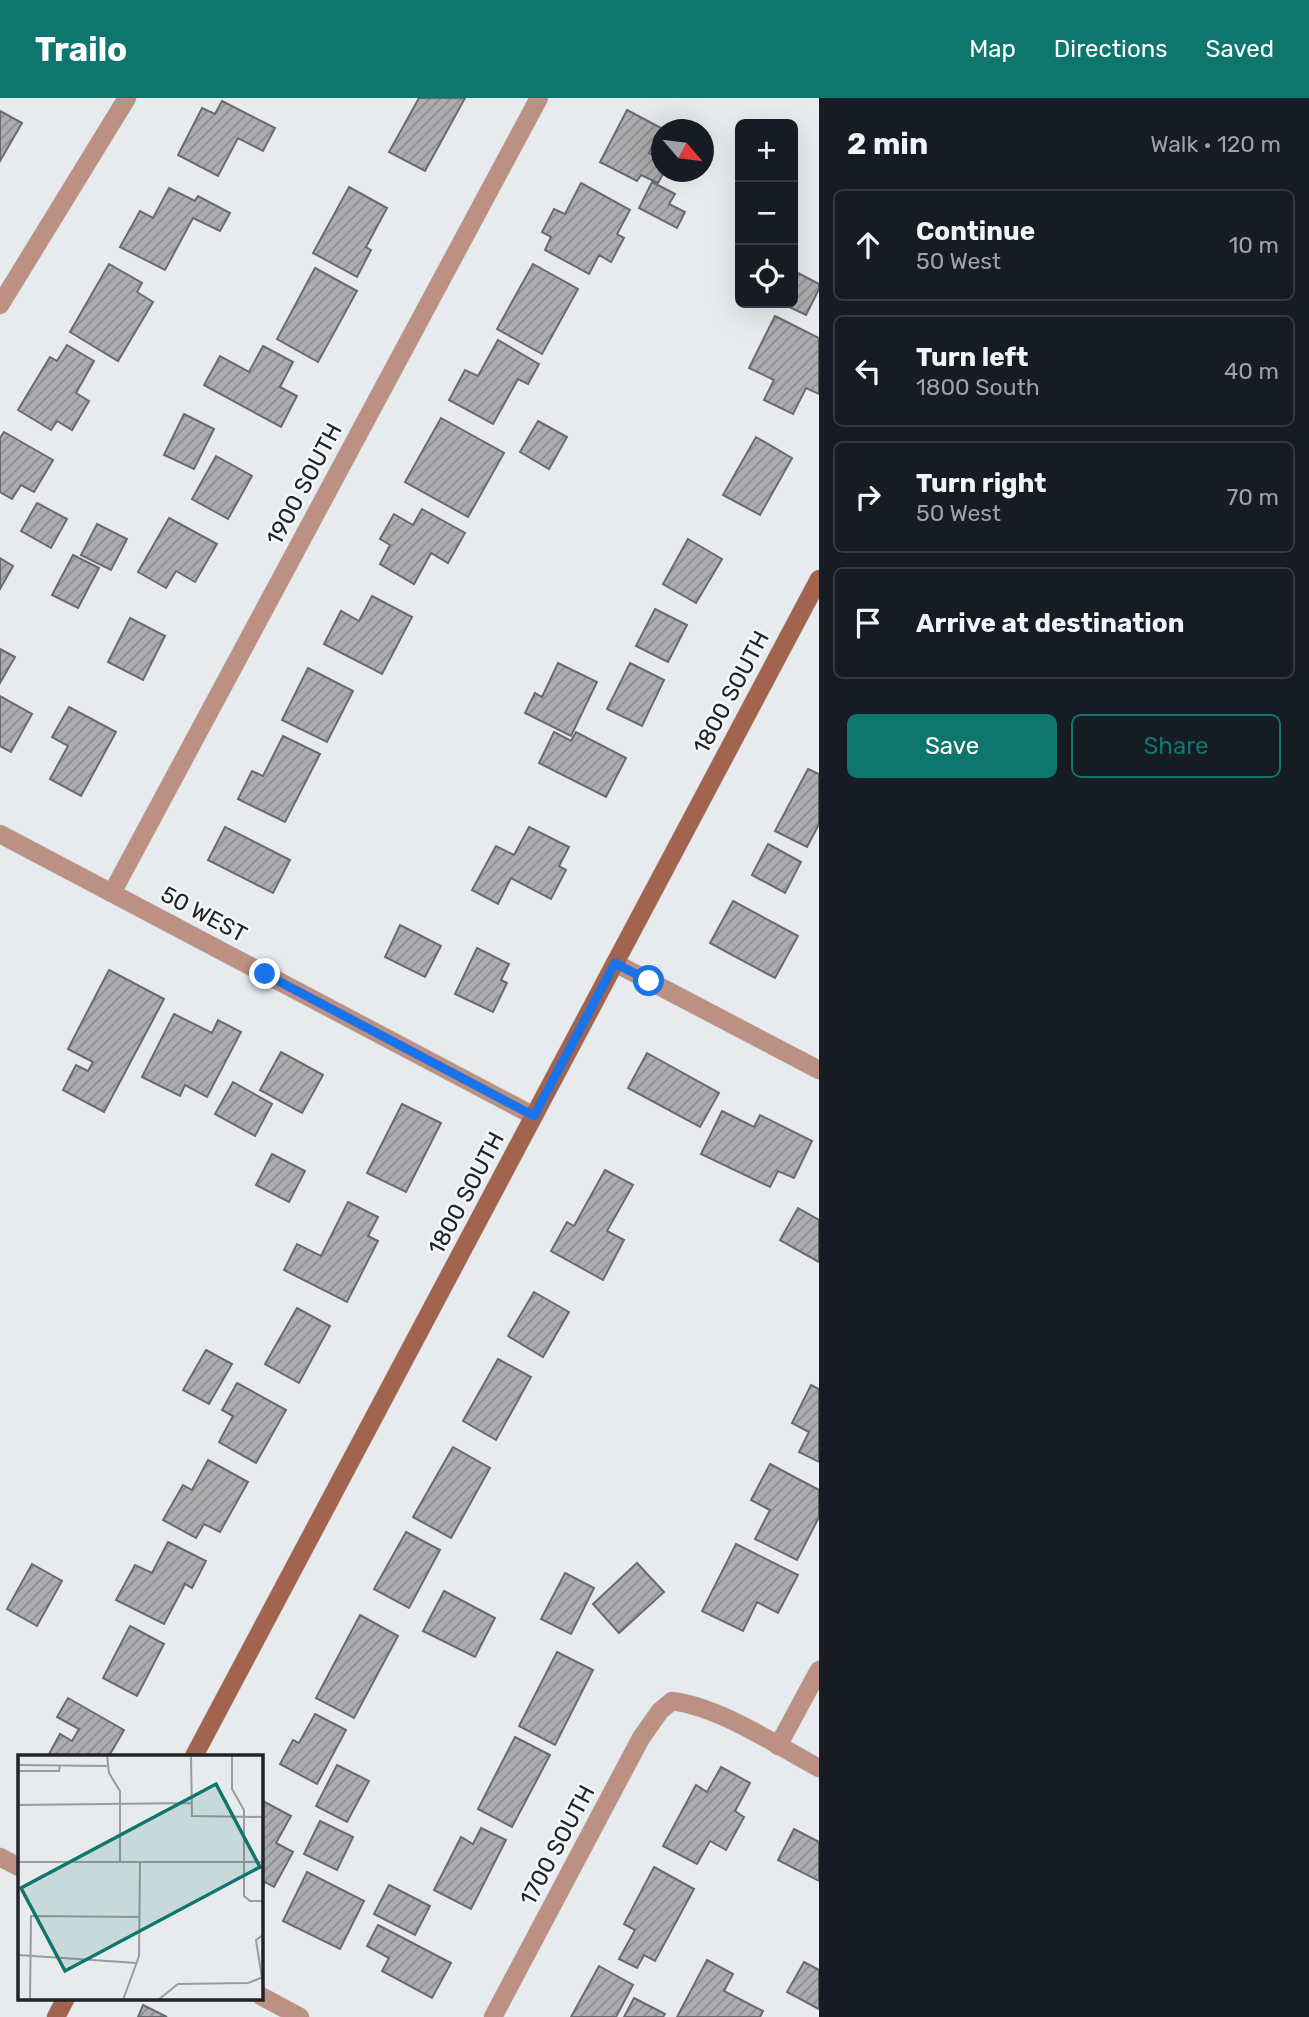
<!DOCTYPE html>
<html lang="en">
<head>
<meta charset="utf-8">
<style>
  body { margin:0; font-family:Rubik,sans-serif; background:#20242c; color:#f1f3f6 }
  .controls { position:absolute; right:21px; top:21px; display:grid; overflow:hidden; border-radius:10px; box-shadow:0 7px 28px #0002 }
  .controls button { width:63px; height:63px; display:grid; place-items:center; padding:0; border:0; border-bottom:2px solid #363941; background:#171b24; color:#f1f3f6; font:35px sans-serif }
  .compass { position:absolute; left:651px; top:21px; width:63px; height:63px; border-radius:50%; background:#171b24; box-shadow:0 7px 28px #0002; rotate:118deg }
  .stop { position:absolute; width:21px; height:21px; margin:-16px; border:5px solid #1a73e8; border-radius:50%; background:#fff }
  .stop.end { background:#1a73e8; border-color:#fff; box-shadow:0 2px 7px #0008 }
  .list { margin:0; padding:0; list-style:none }
  h2 { display:flex; justify-content:space-between; align-items:center; height:91px; margin:0; padding:0 28px; font-size:30px }
  h2 small { font-size:23px; font-weight:400; color:#9ea1a6 }
  .list li { display:grid; grid-template-columns:46px 1fr auto; gap:21px; align-items:center; box-sizing:border-box; height:112px; margin:0 14px 14px; padding:0 14px; border:2px solid #363941; border-radius:10px }
  .list b { display:block; font-size:26px; white-space:nowrap }
  .list p { margin:0; font-size:23px; white-space:nowrap; color:#9ea1a6 }
  .list em { font-size:23px; font-style:normal; color:#9ea1a6 }
  .actions { display:flex; gap:14px; padding:21px 28px }
  .actions a { flex:1; padding:16px 0; border:2px solid #0f766e; border-radius:10px; text-align:center; font-size:24px; color:#0f766e }
  .actions .main { background:#0f766e; color:#fff }
  .icon { flex:none; width:38px; height:38px; fill:none; stroke:currentColor; stroke-width:2; stroke-linecap:round; stroke-linejoin:round }
  .map { position:relative; flex:none; width:819px; height:1919px; overflow:hidden }
  header { display:flex; align-items:center; gap:42px; box-sizing:border-box; height:98px; padding:0 35px; background:#0f766e; color:#fff }
  header strong { font-size:33px }
  nav { display:flex; gap:38px; margin-inline-start:auto; font-size:24px }
  main { display:flex }
  aside { flex:1; background:#171b24 }
  .map>svg:first-child { display:block }
  .building { fill:url(#building-hatch); stroke:#6b6b6e; stroke-width:2 }
  .lines { fill:none; stroke-linecap:round; stroke-linejoin:round }
  .street-casing { stroke:#c4c7c9; stroke-width:19 }
  .secondary-casing { stroke:#c4c7c9; stroke-width:19 }
  .street { stroke:#bc9082; stroke-width:18 }
  .secondary { stroke:#a2634f; stroke-width:18 }
  .route { stroke:#1a73e8; stroke-width:9 }
  .labels { text-anchor:middle; stroke-width:5; stroke-linejoin:round; paint-order:stroke }
  .street-label { font-size:23px; fill:#222324; stroke:#f5f8fa }
  .inset-road { fill:none; stroke:#999b9d; stroke-width:2 }
  .view { fill:#0f766e; fill-opacity:0.15; stroke:#0f766e; stroke-width:3.5 }
  .inset-edge { fill:none; stroke:#222324; stroke-width:3.5 }
</style>
</head>
<body>
<header>
<strong>Trailo</strong>
<nav><a>Map</a><a>Directions</a><a>Saved</a></nav>
</header>
<main>
<div class="map">
<svg width="819" height="1919" viewBox="0 0 819 1919">
  <defs>
    <pattern id="building-hatch" width="6" height="6" patternUnits="userSpaceOnUse" patternTransform="scale(1.75)"><rect width="6" height="6" fill="#adacaf"/><path d="M-1 1l2-2M0 6l6-6M5 7l2-2" fill="none" stroke="#8c8c8e"/></pattern>
  </defs>
  <rect width="100%" height="100%" fill="#e8ebed"/>
  <!-- building -->
  <g class="building">
    <polygon points="419,0 465,0 425,73 389,54"/>
    <polygon points="222,3 275,30 263,53 238,40 218,78 178,57 202,10 215,16"/>
    <polygon points="627,12 661,30 649,55 662,62 662,74 664,74 658,85 641,77 637,83 600,64"/>
    <polygon points="0,13 22,25 0,63"/>
    <polygon points="652,84 675,96 669,106 685,114 677,130 639,110"/>
    <polygon points="581,85 630,112 617,136 624,140 611,164 599,157 589,176 545,152 551,139 542,134 554,111 565,116"/>
    <polygon points="349,89 387,110 366,149 371,152 357,179 313,155"/>
    <polygon points="169,90 195,103 198,98 230,115 220,133 193,120 165,172 120,149 140,113 153,120"/>
    <polygon points="109,166 142,185 137,194 153,204 118,263 70,234"/>
    <polygon points="533,166 578,191 542,256 497,231"/>
    <polygon points="315,170 357,193 318,264 277,241"/>
    <polygon points="796,174 819,186 819,191 806,217 781,205 793,205 793,181"/>
    <polygon points="775,218 819,240 819,296 806,290 793,316 764,302 774,282 749,270"/>
    <polygon points="498,242 539,266 528,286 518,281 493,326 449,302 465,272 478,278"/>
    <polygon points="67,247 94,263 76,295 89,303 72,332 57,323 51,332 18,312 50,259 57,263"/>
    <polygon points="263,248 293,264 280,289 297,298 281,329 204,287 220,258 249,274"/>
    <polygon points="184,316 214,331 194,371 164,357"/>
    <polygon points="441,320 504,355 468,419 405,384"/>
    <polygon points="538,323 567,339 549,371 520,354"/>
    <polygon points="4,334 53,362 34,394 21,387 12,401 0,394 0,340"/>
    <polygon points="756,339 792,360 760,417 723,397"/>
    <polygon points="216,358 252,378 228,421 192,401"/>
    <polygon points="37,405 67,421 51,450 21,433"/>
    <polygon points="422,411 465,435 448,465 431,455 414,486 380,466 390,447 380,441 394,416 413,427"/>
    <polygon points="169,420 217,446 195,484 176,473 166,490 138,474"/>
    <polygon points="97,426 127,441 111,472 81,457"/>
    <polygon points="688,441 722,461 696,505 663,486"/>
    <polygon points="73,457 99,470 78,510 52,497"/>
    <polygon points="0,460 13,468 0,491"/>
    <polygon points="372,498 412,519 382,576 324,546 341,513 359,523"/>
    <polygon points="655,511 687,527 668,564 636,548"/>
    <polygon points="130,520 165,538 143,582 108,564"/>
    <polygon points="0,551 15,559 0,585"/>
    <polygon points="558,565 597,584 571,638 525,615 535,595 542,599"/>
    <polygon points="630,565 664,582 642,628 607,611"/>
    <polygon points="308,570 353,593 327,644 282,622"/>
    <polygon points="0,598 32,616 11,654 0,648"/>
    <polygon points="69,609 116,634 81,698 50,681 68,648 52,639"/>
    <polygon points="554,634 571,643 576,634 626,660 606,699 539,665"/>
    <polygon points="283,638 320,656 285,724 238,701 252,673 263,678"/>
    <polygon points="808,671 819,676 819,726 807,749 775,733"/>
    <polygon points="225,729 290,762 273,795 208,762"/>
    <polygon points="529,729 569,749 559,768 566,772 551,801 511,780 498,806 472,792 496,748 514,757"/>
    <polygon points="768,746 801,764 785,795 752,777"/>
    <polygon points="733,803 798,838 775,880 710,845"/>
    <polygon points="400,827 441,848 425,879 385,859"/>
    <polygon points="477,850 509,866 501,882 507,885 493,914 455,896"/>
    <polygon points="109,872 164,901 104,1014 63,992 76,967 88,973 93,964 68,951"/>
    <polygon points="174,916 212,935 218,922 241,934 207,999 185,987 180,998 142,979"/>
    <polygon points="281,954 323,977 302,1015 260,992"/>
    <polygon points="647,955 719,995 700,1029 628,990"/>
    <polygon points="233,984 272,1006 255,1038 215,1016"/>
    <polygon points="402,1006 441,1025 406,1094 367,1075"/>
    <polygon points="722,1013 754,1029 760,1017 812,1043 794,1080 778,1073 770,1089 701,1056"/>
    <polygon points="272,1056 305,1073 289,1104 256,1087"/>
    <polygon points="605,1072 633,1087 607,1133 624,1142 603,1182 551,1153 567,1124 574,1128"/>
    <polygon points="348,1104 378,1119 368,1138 378,1143 347,1204 284,1172 297,1146 321,1158"/>
    <polygon points="798,1110 819,1122 819,1164 780,1142"/>
    <polygon points="534,1194 569,1214 543,1259 508,1238"/>
    <polygon points="297,1210 330,1228 299,1285 265,1266"/>
    <polygon points="206,1252 232,1266 209,1306 183,1292"/>
    <polygon points="498,1261 531,1279 496,1342 463,1323"/>
    <polygon points="237,1285 286,1312 256,1365 219,1344 233,1318 222,1312"/>
    <polygon points="811,1287 819,1291 819,1364 799,1354 809,1334 792,1325"/>
    <polygon points="453,1349 490,1370 451,1440 413,1419"/>
    <polygon points="208,1362 248,1384 220,1434 204,1426 196,1440 163,1422 183,1387 192,1392"/>
    <polygon points="770,1366 819,1392 819,1419 797,1462 755,1441 770,1412 751,1402"/>
    <polygon points="406,1434 440,1452 409,1510 374,1491"/>
    <polygon points="168,1444 206,1463 192,1490 185,1486 164,1526 116,1502 135,1467 152,1475"/>
    <polygon points="736,1446 798,1477 778,1515 757,1504 743,1533 702,1513"/>
    <polygon points="637,1465 664,1494 619,1535 593,1506"/>
    <polygon points="32,1466 62,1483 37,1528 7,1511"/>
    <polygon points="565,1475 594,1490 571,1536 541,1521"/>
    <polygon points="444,1493 495,1520 475,1559 423,1533"/>
    <polygon points="360,1517 398,1538 354,1620 316,1600"/>
    <polygon points="130,1528 164,1546 137,1598 103,1580"/>
    <polygon points="557,1554 593,1572 555,1647 519,1628"/>
    <polygon points="68,1600 124,1632 109,1658 48,1658 60,1636 72,1643 79,1631 57,1619"/>
    <polygon points="315,1616 346,1632 317,1686 280,1666 293,1642 299,1645"/>
    <polygon points="515,1639 550,1657 512,1729 478,1711"/>
    <polygon points="337,1667 369,1683 347,1724 316,1708"/>
    <polygon points="721,1669 750,1685 735,1713 744,1719 726,1752 710,1743 697,1766 663,1748 696,1687 707,1694"/>
    <polygon points="261,1702 291,1718 276,1745 293,1754 274,1789 265,1784 261,1792"/>
    <polygon points="320,1723 353,1739 337,1772 304,1756"/>
    <polygon points="481,1730 506,1742 471,1811 434,1792 461,1739 473,1746"/>
    <polygon points="794,1731 819,1744 819,1783 778,1762"/>
    <polygon points="654,1769 694,1791 655,1863 644,1857 637,1870 619,1861 635,1832 624,1826"/>
    <polygon points="307,1774 364,1803 340,1851 283,1823"/>
    <polygon points="389,1787 430,1808 415,1837 374,1816"/>
    <polygon points="378,1827 451,1865 432,1900 382,1873 389,1860 367,1848"/>
    <polygon points="707,1862 733,1876 724,1893 763,1913 760,1919 677,1919"/>
    <polygon points="804,1864 819,1872 819,1911 787,1894"/>
    <polygon points="599,1868 633,1887 616,1919 571,1919"/>
    <polygon points="634,1900 665,1916 663,1919 624,1919"/>
    <polygon points="143,1907 167,1919 138,1919"/>
  </g>
  <g class="lines">
    <defs>
      <g id="street">
        <polyline points="0,207 127,0"/>
        <polyline points="0,736 534,1018"/>
        <polyline points="112,795 539,0"/>
        <polyline points="615,865 819,972"/>
        <polyline points="778,1648 819,1572"/>
        <polyline points="0,1759 19,1769"/>
        <polyline points="261,1898 300,1919"/>
        <path d="M493,1919L641,1640L660,1613L672,1603C720,1609 776,1647 819,1670"/>
      </g>
      <g id="secondary">
        <polyline points="194,1658 819,481"/>
        <polyline points="56,1919 66,1900"/>
      </g>
    </defs>
    <!-- street casing -->
    <use href="#street" class="street-casing"/>
    <!-- secondary casing -->
    <use href="#secondary" class="secondary-casing"/>
    <!-- street -->
    <use href="#street" class="street"/>
    <!-- secondary -->
    <use href="#secondary" class="secondary"/>
  </g>
  <g class="lines">
    <!-- route -->
    <polyline class="route" points="265,876 534,1018 615,865 649,883"/>
  </g>
  <g class="labels">
    <!-- street labels -->
    <g class="street-label">
      <text transform="translate(304 386) rotate(-62)" y="8">1900 SOUTH</text>
      <text transform="translate(731 594) rotate(-62)" y="8">1800 SOUTH</text>
      <text transform="translate(204 816) rotate(28)" y="8">50 WEST</text>
      <text transform="translate(466 1095) rotate(-62)" y="8">1800 SOUTH</text>
      <text transform="translate(557 1747) rotate(-62)" y="8">1700 SOUTH</text>
    </g>
  </g>
  <!-- overview -->
  <g transform="translate(18 1657)">
    <rect width="245" height="245" fill="#e8ebed"/>
    <path class="inset-road" d="M89,0L91,18L102,36V107M173,0L174,61L245,62M214,0V34L226,55V141L232,146H245M0,10L89,11M0,16H41L42,10M0,50L173,48M0,107H245M0,200L119,208M244,223L238,185L245,180M12,245L13,161L122,162M105,245L121,201L122,107M140,245L160,229L230,228L245,222"/>
    <path class="view" d="M198,29L242,112L47,216L3,133Z"/>
    <rect width="245" height="245" class="inset-edge"/>
  </g>
</svg>
<div class="controls">
<button>+</button>
<button>−</button>
<button><svg class="icon" aria-label="locate" viewBox="0 0 24 24"><circle cx="12" cy="12" r="6"/><path d="M12 2v4M12 18v4M2 12h4M18 12h4"/></svg></button>
</div>
<svg class="compass" viewBox="-18 -18 36 36"><path d="M0-13l5 13h-10z" fill="#e53935"/><path d="M0 13l5-13h-10z" fill="#9ea1a6"/></svg>
<div class="stop" style="left:649px;top:883px"></div>
<div class="stop end" style="left:265px;top:876px"></div>
</div>
<aside>
<h2>2 min<small>Walk · 120 m</small></h2>
<ul class="list">
<li><svg class="icon" aria-label="ahead" viewBox="0 0 24 24"><path d="M12 20V5M6 11l6-6 6 6"/></svg><div><b>Continue</b><p>50 West</p></div><em>10 m</em></li>
<li><svg class="icon" aria-label="left" viewBox="0 0 24 24"><path d="M17 20v-9H6M10 6l-5 5 5 5"/></svg><div><b>Turn left</b><p>1800 South</p></div><em>40 m</em></li>
<li><svg class="icon" aria-label="right" viewBox="0 0 24 24"><path d="M7 20v-9h11M14 6l5 5-5 5"/></svg><div><b>Turn right</b><p>50 West</p></div><em>70 m</em></li>
<li><svg class="icon" aria-label="arrive" viewBox="0 0 24 24"><path d="M6 21V4h12l-3 4 3 4H6"/></svg><div><b>Arrive at destination</b></div></li>
</ul>
<div class="actions"><a class="main">Save</a><a>Share</a></div>
</aside>
</main>
</body>
</html>
